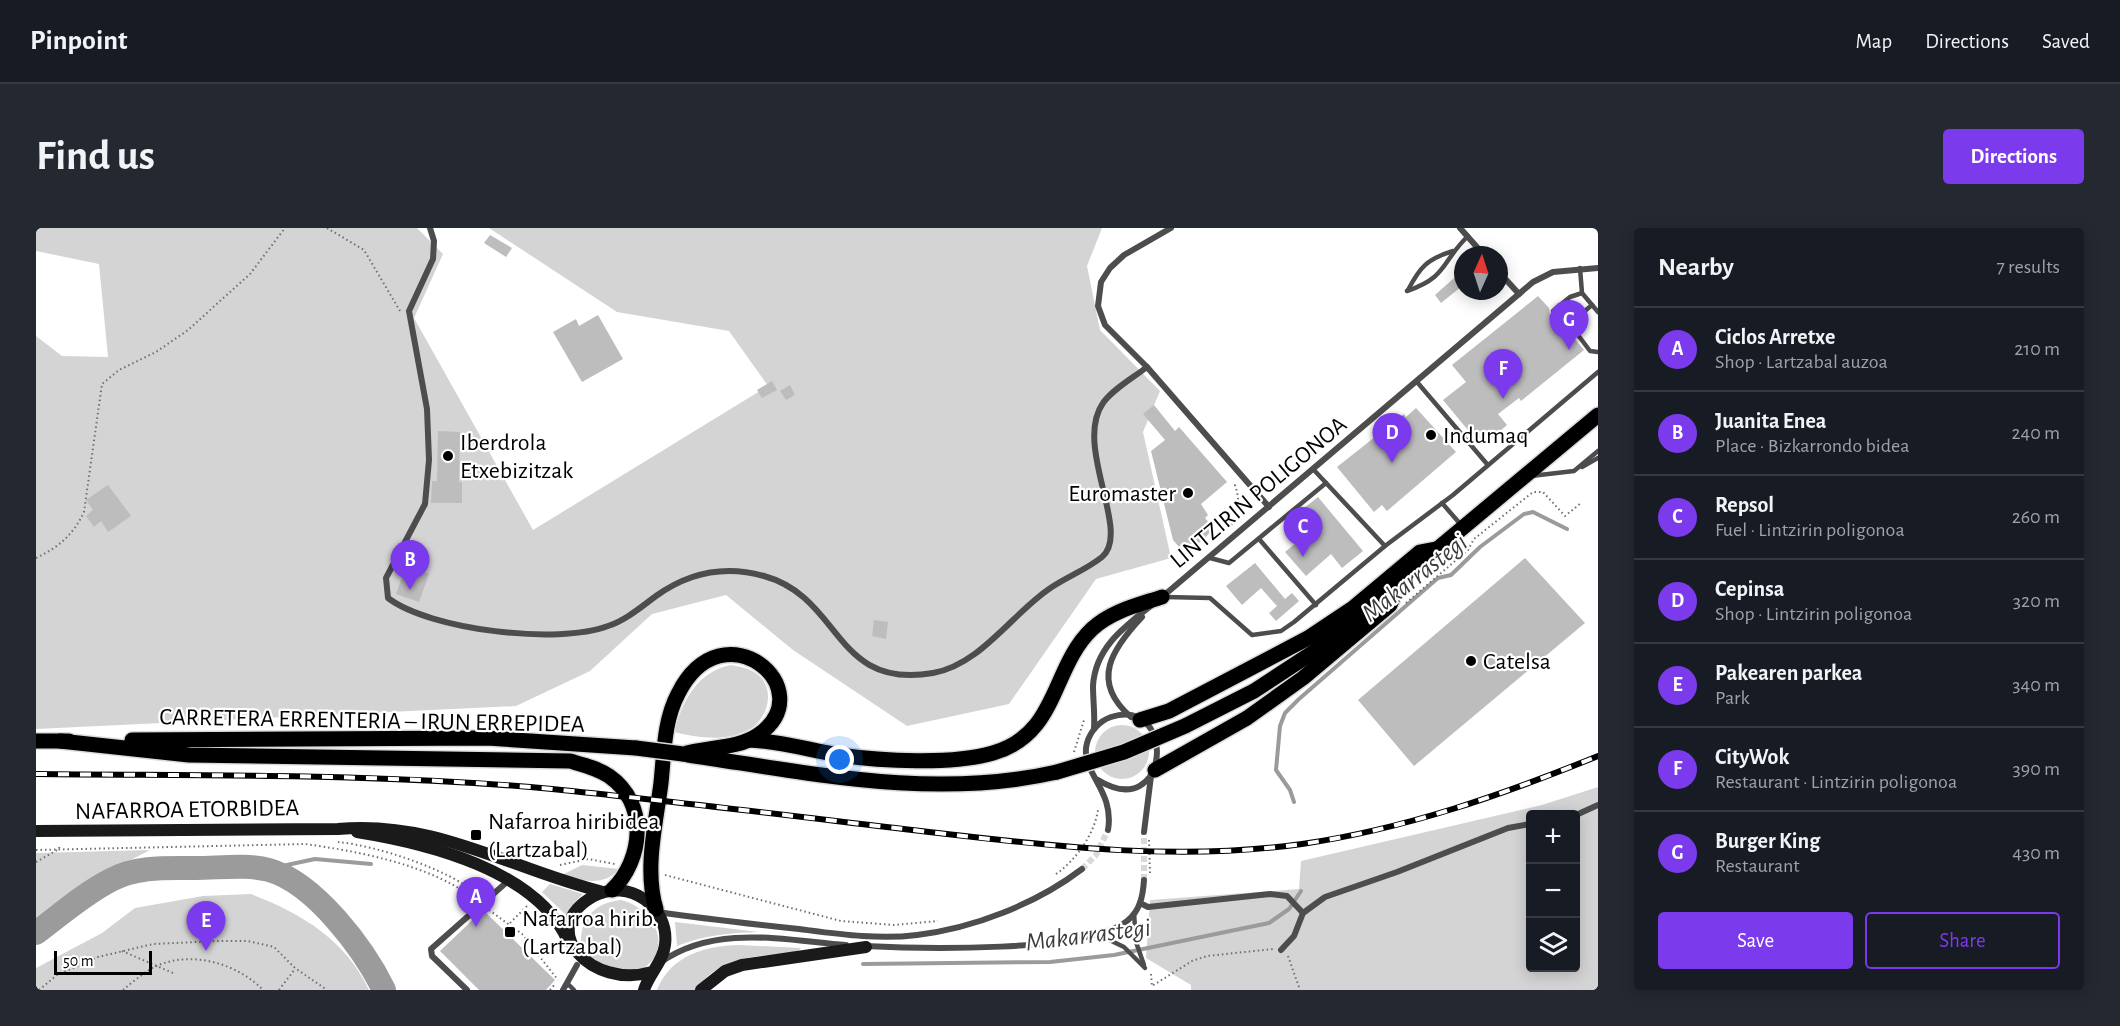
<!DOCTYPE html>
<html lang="en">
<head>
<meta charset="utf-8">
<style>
  body { margin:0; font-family:"Alegreya Sans",sans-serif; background:#242831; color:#f1f3f6 }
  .controls { position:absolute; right:18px; bottom:18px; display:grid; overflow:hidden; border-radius:6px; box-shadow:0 3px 15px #0003 }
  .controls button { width:54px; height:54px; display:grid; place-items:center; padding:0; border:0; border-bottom:2px solid #363941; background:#171b24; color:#f1f3f6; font:30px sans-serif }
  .compass { position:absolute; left:1418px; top:18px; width:54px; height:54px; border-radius:50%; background:#171b24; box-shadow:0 3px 15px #0003; rotate:3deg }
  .scale { position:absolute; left:18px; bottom:15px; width:98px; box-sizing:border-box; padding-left:6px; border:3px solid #000; border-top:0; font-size:16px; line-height:21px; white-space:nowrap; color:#000; -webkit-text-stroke:4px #fff; paint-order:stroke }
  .you { position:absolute; left:804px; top:532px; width:21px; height:21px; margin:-15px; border:4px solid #fff; border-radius:50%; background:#1a73e8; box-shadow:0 0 0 9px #1a73e833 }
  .badge { display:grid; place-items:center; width:39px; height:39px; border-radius:50%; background:#7c3aed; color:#fff; font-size:20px; font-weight:700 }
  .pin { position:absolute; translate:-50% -50px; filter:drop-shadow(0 2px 3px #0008) }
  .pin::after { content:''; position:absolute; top:32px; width:21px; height:18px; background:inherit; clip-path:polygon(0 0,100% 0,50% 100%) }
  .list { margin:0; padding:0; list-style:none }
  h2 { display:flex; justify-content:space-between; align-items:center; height:78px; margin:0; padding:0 24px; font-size:26px }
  h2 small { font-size:20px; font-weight:400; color:#9ea1a6 }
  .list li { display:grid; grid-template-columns:39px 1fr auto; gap:18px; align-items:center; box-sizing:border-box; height:84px; padding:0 24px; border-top:2px solid #363941 }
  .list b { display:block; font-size:22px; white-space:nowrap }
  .list p { margin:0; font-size:20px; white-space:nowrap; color:#9ea1a6 }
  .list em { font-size:20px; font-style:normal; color:#9ea1a6 }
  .actions { display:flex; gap:12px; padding:18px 24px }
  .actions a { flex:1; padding:14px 0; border:2px solid #7c3aed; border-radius:6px; text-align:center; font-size:21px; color:#7c3aed }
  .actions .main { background:#7c3aed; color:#fff }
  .icon { flex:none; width:33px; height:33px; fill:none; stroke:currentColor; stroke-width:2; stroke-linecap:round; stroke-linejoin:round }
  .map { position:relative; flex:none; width:1562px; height:762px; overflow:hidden; border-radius:6px }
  header { display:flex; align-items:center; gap:36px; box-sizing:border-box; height:84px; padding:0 30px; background:#171b24; border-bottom:2px solid #363941 }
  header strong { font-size:28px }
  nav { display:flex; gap:33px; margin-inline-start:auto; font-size:21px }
  .intro { display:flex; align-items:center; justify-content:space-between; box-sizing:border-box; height:144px; padding:0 36px }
  h1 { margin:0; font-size:42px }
  .button { padding:15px 27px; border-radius:6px; background:#7c3aed; color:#fff; font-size:21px; font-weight:700 }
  main { display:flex; gap:36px; padding:0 36px }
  aside { flex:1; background:#171b24; border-radius:6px; box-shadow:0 3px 15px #0003 }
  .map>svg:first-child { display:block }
  .green { fill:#d4d4d4; fill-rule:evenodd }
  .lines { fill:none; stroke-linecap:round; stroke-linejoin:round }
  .stream { stroke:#9b9b9b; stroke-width:4 }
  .river { stroke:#9b9b9b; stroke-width:24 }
  .building { fill:#bdbdbd }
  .street-tunnel { stroke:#d9d9d9; stroke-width:6; stroke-dasharray:6 3; stroke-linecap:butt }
  .primary-casing { stroke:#dbdbdb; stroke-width:18 }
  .path { stroke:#6f6f6f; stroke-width:2; stroke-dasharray:1.5 3; stroke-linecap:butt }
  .lane { stroke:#4d4d4d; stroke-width:4.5 }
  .street { stroke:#4d4d4d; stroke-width:6 }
  .secondary { stroke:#1a1a1a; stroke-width:12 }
  .primary { stroke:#000; stroke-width:15 }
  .rail-casing { stroke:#000; stroke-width:6 }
  .rail { stroke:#fff; stroke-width:4; stroke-dasharray:11; stroke-linecap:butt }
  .primary-bridge-casing { stroke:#dbdbdb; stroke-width:18; stroke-linecap:butt }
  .primary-bridge { stroke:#000; stroke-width:15 }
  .poi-dot { fill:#000; stroke:#fff; stroke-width:2 }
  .labels { text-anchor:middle; stroke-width:4.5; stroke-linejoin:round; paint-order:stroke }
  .poi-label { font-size:24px; fill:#000; stroke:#fff; text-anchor:start }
  .street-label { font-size:24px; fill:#000; stroke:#fff }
  .water-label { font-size:26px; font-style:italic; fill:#3c3c3c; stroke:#fff }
</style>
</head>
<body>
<header>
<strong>Pinpoint</strong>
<nav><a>Map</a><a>Directions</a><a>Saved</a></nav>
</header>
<div class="intro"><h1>Find us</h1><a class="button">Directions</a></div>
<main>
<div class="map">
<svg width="1562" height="762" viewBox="0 0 1562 762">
  <rect width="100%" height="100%" fill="#fff"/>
  <!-- green -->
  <g class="green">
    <polygon points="0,0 381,0 407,26 378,90 497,302 732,158 693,103 581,84 453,0 1066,0 1051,38 1064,102 1124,163 1107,204 1135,330 1060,351 973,476 871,498 757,422 690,367 616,386 554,443 480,478 0,501 0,108 26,128 72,129 63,36 0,23"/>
    <path d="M695,437C705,439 714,440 722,447C740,461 732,492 712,502C689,514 662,510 638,504C647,472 661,444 695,437Z"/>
    <circle cx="1086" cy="524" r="27"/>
    <path d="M1562,559V762H1155V757L1110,730L1114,672L1263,661L1265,633L1506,577ZM1494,586H1540V740H1494Z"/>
    <polygon points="114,622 66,647 0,694 0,625"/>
    <path d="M546,637L583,641C568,659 546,653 526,647Z"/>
    <polygon points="514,656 547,666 539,674 531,688 506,664"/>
    <path d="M215,666C265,685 310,712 333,762H0V740L66,705L99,680L167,668Z"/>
    <path d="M585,672C616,679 639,719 608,740C602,744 593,747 586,750L546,724C541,695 555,675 585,672Z"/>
    <path d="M639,694L723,704C694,705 668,707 641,718Z"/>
    <path d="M703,717L765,720L761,724C721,729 684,726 660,762H621C635,727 669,718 703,717Z"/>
  </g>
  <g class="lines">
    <!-- stream -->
    <g class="stream">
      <polyline points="1258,574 1254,562 1240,542 1244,498 1249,485 1263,471 1402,350 1415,347 1444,319 1488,286 1497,284 1531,301"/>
      <polyline points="232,641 279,631 335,636"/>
      <polyline points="827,736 1014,734 1078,727 1233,695 1253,681 1265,663"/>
    </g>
    <!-- river -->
    <path class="river" d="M0,705C24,687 49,665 75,652C101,638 131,640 160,640C183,640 211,636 233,642C279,655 328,721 348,762"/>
  </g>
  <!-- building -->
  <g class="building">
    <polygon points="454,7 476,20 470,29 448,15"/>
    <polygon points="1418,50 1425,59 1405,75 1399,67"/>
    <polygon points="1502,68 1513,80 1514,86 1519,87 1548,122 1485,173 1483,170 1462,186 1471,197 1449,216 1439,205 1436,207 1407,172 1430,154 1416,137"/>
    <polygon points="562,87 587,131 546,154 517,104 540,91 543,98"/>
    <polygon points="736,153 741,162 726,170 721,162"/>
    <polygon points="754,157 759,167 750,172 744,163"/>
    <polygon points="1118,177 1139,203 1143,199 1191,254 1165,276 1172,287 1169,290 1178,301 1150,327 1137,312 1115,223 1129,212 1107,186"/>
    <polygon points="1380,180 1420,224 1351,283 1346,277 1338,284 1301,239 1368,186 1370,189"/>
    <polygon points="402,203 424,204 423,254 426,254 426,275 395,275 396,253 401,253"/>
    <polygon points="72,257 95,288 72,304 65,293 58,299 50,288 57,282 50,272"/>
    <polygon points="1282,269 1327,323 1306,340 1295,326 1270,348 1249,324 1276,302 1262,285"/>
    <polygon points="1489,330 1549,395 1378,538 1322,472"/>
    <polygon points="1219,335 1249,371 1256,365 1263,373 1240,393 1233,385 1241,378 1225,360 1206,377 1190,358"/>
    <polygon points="377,340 393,346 383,374 360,366 368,344 375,347"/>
    <polygon points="838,392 852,394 850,411 836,408"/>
    <polygon points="447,682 519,752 510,762 443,762 404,723"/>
  </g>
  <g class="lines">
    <!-- street-tunnel -->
    <g class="street-tunnel">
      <polyline points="1046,641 1060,627 1072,602"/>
      <polyline points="1108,652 1108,604"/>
    </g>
    <defs>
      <g id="primary">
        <polyline points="1104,492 1133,483 1272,410 1317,380 1384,324 1405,320"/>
        <polyline points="1149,498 1218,463 1279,423 1562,187"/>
        <polyline points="96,512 451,510 600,520"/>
        <path d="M713,512C744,513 773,522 803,527C845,533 917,537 957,525C1023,506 1015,440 1056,401C1075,383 1102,377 1126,369"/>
        <polyline points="0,513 33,513"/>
        <path d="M24,513L153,527L534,533C548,537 561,540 573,548C613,576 607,632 576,662"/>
        <path d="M652,527C775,545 898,572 1021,544"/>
        <polyline points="1119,542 1211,490 1267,450 1354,377 1362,357"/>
        <path d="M620,681C608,641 620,595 625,555C628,526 628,492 642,466C687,376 788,462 722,507C702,521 671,519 647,526"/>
      </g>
    </defs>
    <!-- primary casing -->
    <use href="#primary" class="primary-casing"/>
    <!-- path -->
    <g class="path">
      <polyline points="291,0 328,22 364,83"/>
      <path d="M1195,297C1203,284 1204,271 1199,257L1201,255"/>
      <path d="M0,330C23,319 37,307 48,284L66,156L83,142L120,124L152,102L214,46L249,0"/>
      <polyline points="1370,375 1432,322 1438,311 1497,264 1507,264 1529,288 1545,275"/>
      <polyline points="1038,524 1048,492"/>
      <polyline points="1113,612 1114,645"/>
      <path d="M302,614C342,618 411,641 442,666"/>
      <path d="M0,622L269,616C321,623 395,637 437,670"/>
      <polyline points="0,634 23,621 24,616"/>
      <polyline points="524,637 552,631 579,636"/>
      <path d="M1020,646C1040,632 1058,607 1062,582"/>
      <polyline points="629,647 805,693 858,697 902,693"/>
      <polyline points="453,682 486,706 522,752"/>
      <polyline points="474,695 491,678"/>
      <polyline points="86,723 137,745"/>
      <polyline points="1252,728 1264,762"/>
      <polyline points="1115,746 1116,758 1156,733 1171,728 1237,721"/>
      <polyline points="3,762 21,747 62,729 117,716 183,713 212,713 238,719 259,740 291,762"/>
      <path d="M87,762C95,755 104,748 113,742C149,720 200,734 227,762"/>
      <polyline points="243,762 259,741"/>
      <polyline points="514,762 519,756"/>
    </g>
    <!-- lane -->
    <g class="lane">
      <polyline points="1544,40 1546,65 1562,84"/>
      <path d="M1372,62C1384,39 1391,31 1417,23"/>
      <path d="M1371,63C1412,49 1405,34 1432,8"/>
      <polyline points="1556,77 1538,92 1536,99 1554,123 1562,124"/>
      <polyline points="1517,83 1534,69 1546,65"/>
      <polyline points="1381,154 1451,236"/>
      <polyline points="1546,239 1562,230"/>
      <polyline points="1277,241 1349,318"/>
      <polyline points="1495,248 1538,243 1562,223"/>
      <polyline points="1406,275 1426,298"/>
      <polyline points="1223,311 1280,377"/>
      <polyline points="1174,330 1193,335 1290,255"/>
      <polyline points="1129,369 1174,370 1216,407 1245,403 1258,394 1349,318 1417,267 1562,144"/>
      <polyline points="1098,685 1100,714 1108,737"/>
      <polyline points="1061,706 1088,719 1109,740"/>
      <polyline points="532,756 538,762"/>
    </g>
    <!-- street -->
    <g class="street">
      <path d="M394,0L398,13L397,31L373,83L391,181L393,232L389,276L350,350L352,370C394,402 522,417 572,398C590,392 605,379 620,368C652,345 689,337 728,348C807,370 797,462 897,445C944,437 976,386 1013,361C1030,349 1050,342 1066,329C1096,304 1037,218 1067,175C1077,161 1097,150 1111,139"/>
      <polyline points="1135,0 1088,27 1074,40 1065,54 1062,78 1069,97 1111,139 1233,279"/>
      <polyline points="1424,0 1448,27"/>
      <polyline points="1463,44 1483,66"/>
      <polyline points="1126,369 1497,54 1517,44 1562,40"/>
      <path d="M1095,489C1053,453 1077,420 1106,389"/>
      <path d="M1058,501C1059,486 1057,472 1057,458C1059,420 1088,399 1116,377"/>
      <path d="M1062,552C1134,596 1142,468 1075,489C1063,493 1054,504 1051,515C1043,544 1079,561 1072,602"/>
      <polyline points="1540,587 1562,577"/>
      <polyline points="1108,604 1115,548"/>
      <polyline points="1104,675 1112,679 1234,666 1251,668 1267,685"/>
      <path d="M622,684C669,691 716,696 763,701C802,706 842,712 881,707C938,700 1000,676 1046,641"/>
      <path d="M829,718C883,721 1050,725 1091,693C1104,683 1107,668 1108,652"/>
      <polyline points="1245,722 1258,708 1267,685 1289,669 1361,644 1472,600 1494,596"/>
      <path d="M625,734C679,696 748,712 810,717"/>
      <polyline points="431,762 396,728 395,721 472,653"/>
      <polyline points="527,762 541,737"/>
    </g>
    <!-- secondary -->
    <g class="secondary">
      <path d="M0,603L302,601C401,592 474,641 567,664"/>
      <path d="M321,604C390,615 501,642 532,713"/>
      <path d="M608,762C613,746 627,734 629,717C634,678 592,650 558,668C498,701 556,762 616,744"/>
      <polyline points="665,762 689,743 706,737 830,719"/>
    </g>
    <!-- primary -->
    <use href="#primary" class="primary"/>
    <defs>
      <path id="rail" d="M0,546C172,548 344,545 516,561C645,574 773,590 902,605C1023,619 1145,633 1266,616C1369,601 1466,567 1562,528"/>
    </defs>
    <!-- rail casing -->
    <use href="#rail" class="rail-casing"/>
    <!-- rail -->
    <use href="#rail" class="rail"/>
    <defs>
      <g id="primary-bridge">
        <polyline points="600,520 647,526"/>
        <polyline points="1021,544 1088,524 1149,498"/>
      </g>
    </defs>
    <!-- primary-bridge casing -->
    <use href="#primary-bridge" class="primary-bridge-casing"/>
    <!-- primary-bridge -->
    <use href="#primary-bridge" class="primary-bridge"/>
  </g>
  <!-- markers -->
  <g class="poi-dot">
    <circle cx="1395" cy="207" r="6"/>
    <circle cx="412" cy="228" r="6"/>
    <circle cx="1152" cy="265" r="6"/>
    <circle cx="1435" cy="433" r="6"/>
    <rect x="434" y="601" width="12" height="12" rx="3"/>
    <rect x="468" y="698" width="12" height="12" rx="3"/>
  </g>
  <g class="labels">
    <!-- poi labels -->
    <g class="poi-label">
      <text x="1407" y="215">Indumaq</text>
      <text x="424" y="222">Iberdrola<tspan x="424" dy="28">Etxebizitzak</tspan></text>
      <text x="1140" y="273" text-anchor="end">Euromaster</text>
      <text x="1447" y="441">Catelsa</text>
      <text x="452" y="601">Nafarroa hiribidea<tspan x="452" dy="28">(Lartzabal)</tspan></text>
      <text x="486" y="698">Nafarroa hirib.<tspan x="486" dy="28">(Lartzabal)</tspan></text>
    </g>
    <!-- street labels -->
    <g class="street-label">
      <text transform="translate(1222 264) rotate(-40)" y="8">LINTZIRIN POLIGONOA</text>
      <text transform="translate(336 492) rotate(1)" y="8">CARRETERA ERRENTERIA – IRUN ERREPIDEA</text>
      <text transform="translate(151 581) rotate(-1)" y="8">NAFARROA ETORBIDEA</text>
    </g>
    <!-- water labels -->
    <g class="water-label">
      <text transform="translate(1378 349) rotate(-38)" y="9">Makarrastegi</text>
      <text transform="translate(1052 706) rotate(-7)" y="9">Makarrastegi</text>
    </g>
  </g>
</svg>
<div class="controls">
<button>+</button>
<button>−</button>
<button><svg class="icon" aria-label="layers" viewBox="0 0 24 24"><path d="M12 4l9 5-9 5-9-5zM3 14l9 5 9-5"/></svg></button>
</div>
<svg class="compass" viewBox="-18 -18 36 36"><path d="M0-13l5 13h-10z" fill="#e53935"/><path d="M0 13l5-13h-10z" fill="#9ea1a6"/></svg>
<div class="scale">50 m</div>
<div class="you"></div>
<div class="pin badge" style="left:440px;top:699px">A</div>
<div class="pin badge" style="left:374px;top:362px">B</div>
<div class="pin badge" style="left:1267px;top:329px">C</div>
<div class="pin badge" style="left:1356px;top:235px">D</div>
<div class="pin badge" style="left:170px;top:723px">E</div>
<div class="pin badge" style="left:1467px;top:171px">F</div>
<div class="pin badge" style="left:1533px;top:122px">G</div>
</div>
<aside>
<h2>Nearby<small>7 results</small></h2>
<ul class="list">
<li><span class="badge">A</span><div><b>Ciclos Arretxe</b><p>Shop · Lartzabal auzoa</p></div><em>210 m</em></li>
<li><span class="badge">B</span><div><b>Juanita Enea</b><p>Place · Bizkarrondo bidea</p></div><em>240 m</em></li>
<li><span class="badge">C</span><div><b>Repsol</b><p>Fuel · Lintzirin poligonoa</p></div><em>260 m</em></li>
<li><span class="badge">D</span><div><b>Cepinsa</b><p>Shop · Lintzirin poligonoa</p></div><em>320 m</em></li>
<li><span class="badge">E</span><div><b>Pakearen parkea</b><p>Park</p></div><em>340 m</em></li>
<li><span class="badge">F</span><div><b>CityWok</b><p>Restaurant · Lintzirin poligonoa</p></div><em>390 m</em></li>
<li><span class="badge">G</span><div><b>Burger King</b><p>Restaurant</p></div><em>430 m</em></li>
</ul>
<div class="actions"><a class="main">Save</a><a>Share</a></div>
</aside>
</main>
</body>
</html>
